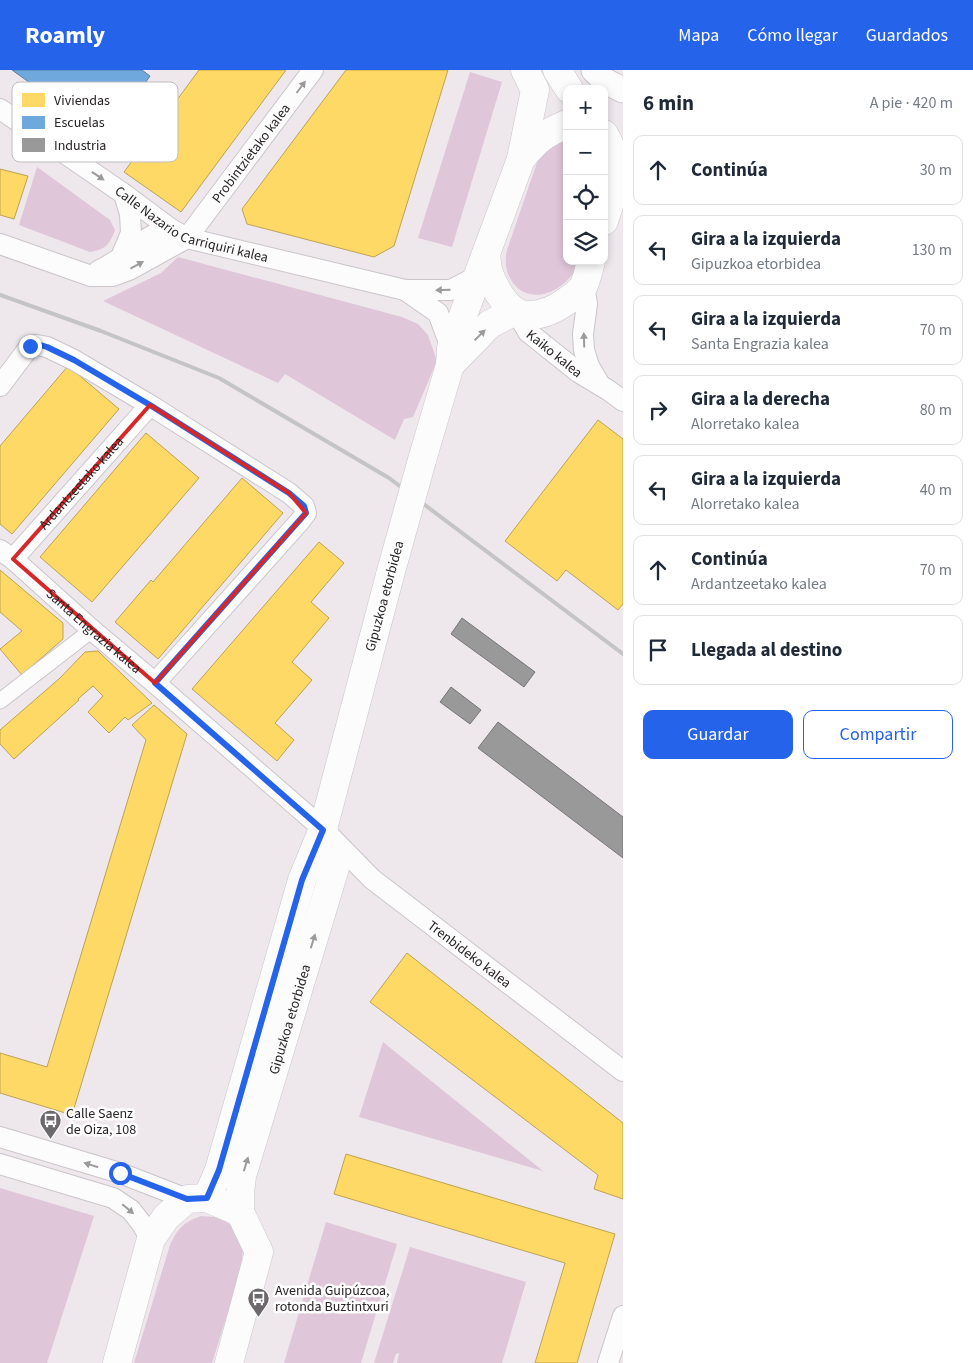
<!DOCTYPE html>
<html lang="es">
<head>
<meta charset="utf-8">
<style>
  body { margin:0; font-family:"Source Sans 3",sans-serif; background:#f6f6f7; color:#1f2937 }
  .controls { position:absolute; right:15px; top:15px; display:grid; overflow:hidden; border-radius:10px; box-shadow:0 2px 8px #0003 }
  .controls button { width:45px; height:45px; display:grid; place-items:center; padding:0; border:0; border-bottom:1px solid #e0e1e3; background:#fff; color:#1f2937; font:25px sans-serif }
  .stop { position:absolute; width:15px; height:15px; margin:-11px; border:4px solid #2563eb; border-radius:50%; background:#fff }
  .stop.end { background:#2563eb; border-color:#fff; box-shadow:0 1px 5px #0008 }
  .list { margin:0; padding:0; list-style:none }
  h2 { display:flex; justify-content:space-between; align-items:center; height:65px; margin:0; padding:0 20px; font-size:21px }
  h2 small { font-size:16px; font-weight:400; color:#747a83 }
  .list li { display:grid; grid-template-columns:32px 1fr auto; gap:15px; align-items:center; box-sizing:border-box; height:70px; margin:0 10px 10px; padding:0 10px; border:1px solid #e0e1e3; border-radius:10px }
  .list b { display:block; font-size:19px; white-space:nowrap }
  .list p { margin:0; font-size:16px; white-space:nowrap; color:#747a83 }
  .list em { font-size:16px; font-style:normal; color:#747a83 }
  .actions { display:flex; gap:10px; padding:15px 20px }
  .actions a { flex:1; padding:11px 0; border:1px solid #2563eb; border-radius:10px; text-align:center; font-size:18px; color:#2563eb }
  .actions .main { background:#2563eb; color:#fff }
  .icon { flex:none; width:28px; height:28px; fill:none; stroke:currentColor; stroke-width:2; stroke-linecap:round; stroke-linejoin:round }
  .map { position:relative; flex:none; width:623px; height:1293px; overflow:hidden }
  header { display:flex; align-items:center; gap:30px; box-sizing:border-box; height:70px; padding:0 25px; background:#2563eb; color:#fff }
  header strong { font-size:24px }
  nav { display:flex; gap:28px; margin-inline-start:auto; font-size:18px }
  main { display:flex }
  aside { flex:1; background:#fff }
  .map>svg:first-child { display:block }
  .green { fill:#dfc6d9 }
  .homes { fill:#ffd966; stroke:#bea253 }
  .schools { fill:#6fa8dc; stroke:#5980a5 }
  .industry { fill:#999; stroke:#777676 }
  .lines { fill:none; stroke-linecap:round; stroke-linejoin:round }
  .pedestrian-casing { stroke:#cac5c9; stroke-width:17 }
  .minor-casing { stroke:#cac5c9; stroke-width:22 }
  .tertiary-casing { stroke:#cac5c9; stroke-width:27 }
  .secondary-casing { stroke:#cac5c9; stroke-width:29 }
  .pedestrian { stroke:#fcfcfc; stroke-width:15 }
  .minor { stroke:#fcfcfc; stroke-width:20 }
  .tertiary { stroke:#fcfcfc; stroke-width:25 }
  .secondary { stroke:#fcfcfc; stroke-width:28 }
  .rail { stroke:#c5c4c5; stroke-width:4 }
  .secondary-bridge-casing { stroke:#cac5c9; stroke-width:29; stroke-linecap:butt }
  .secondary-bridge { stroke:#fcfcfc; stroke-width:28 }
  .oneway { fill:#9c9a9c }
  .route { stroke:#2563eb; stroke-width:6 }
  .marked { fill:none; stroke:#d62828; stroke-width:4; stroke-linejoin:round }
  .labels { text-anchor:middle; stroke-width:5; stroke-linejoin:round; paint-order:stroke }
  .street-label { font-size:14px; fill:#272326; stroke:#fff }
  .poi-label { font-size:14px; fill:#272326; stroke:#fff; text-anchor:start }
  .key { fill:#fff; stroke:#bebdbe; stroke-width:1 }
  .key-label { font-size:14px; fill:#272326 }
</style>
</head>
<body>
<header>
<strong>Roamly</strong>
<nav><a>Mapa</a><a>Cómo llegar</a><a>Guardados</a></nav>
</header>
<main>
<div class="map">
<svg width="623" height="1293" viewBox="0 0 623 1293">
  <rect width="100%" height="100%" fill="#eee8ed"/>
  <!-- green -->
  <g class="green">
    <polygon points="470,2 502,12 452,177 418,168"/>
    <path d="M567,64V191H581C573,206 561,220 544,224C517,230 501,204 507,180L541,81Z"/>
    <path d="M37,97L110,150L115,160C109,175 106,179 90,182L19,155Z"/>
    <polygon points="178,187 402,247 418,254 428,265 437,291 413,347 404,349 395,370 285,304 278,313 103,231 161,203"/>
    <polygon points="383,972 543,1101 359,1047"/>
    <polygon points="0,1118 94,1146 47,1293 0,1293"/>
    <path d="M201,1146L215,1147L225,1151L236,1159L243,1178L241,1201L212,1293H134L170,1175C177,1159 184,1152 201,1146Z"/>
    <polygon points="326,1152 397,1174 361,1293 284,1293"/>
    <polygon points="410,1177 526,1212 502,1293 397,1293 399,1283 396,1284 393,1293 374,1293"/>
  </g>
  <!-- homes -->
  <g class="homes">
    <polygon points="199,0 286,0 181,142 124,102"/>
    <polygon points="346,0 448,0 394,176 374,187 247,154 242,139"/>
    <polygon points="0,99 28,106 14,149 0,145"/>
    <polygon points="68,296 119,339 12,464 0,454 0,376"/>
    <polygon points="598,350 623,369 623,534 618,540 566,500 557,511 505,471"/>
    <polygon points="146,363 199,408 92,532 40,487"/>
    <polygon points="242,408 283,443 158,589 115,552 151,510 153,512"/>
    <polygon points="319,472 344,493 311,532 329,548 292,592 312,610 275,653 294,670 277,691 192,619"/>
    <polygon points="0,500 63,553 63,569 22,605 0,579 22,561 0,542"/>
    <polygon points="98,581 152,633 128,650 125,647 109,663 88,642 103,626 93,616 78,629 79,630 14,689 0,674 0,660 60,608 85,582"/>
    <polygon points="154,635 187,664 72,1045 0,1023 0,983 47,997 146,670 132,655"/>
    <polygon points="407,883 623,1053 623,1129 594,1119 598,1105 370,932"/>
    <polygon points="346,1084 615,1164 577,1293 535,1293 565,1193 334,1124"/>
  </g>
  <!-- schools -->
  <polygon class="schools" points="12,0 142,0 150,6 107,68"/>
  <!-- industry -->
  <g class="industry">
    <polygon points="462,548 535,602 524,617 451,564"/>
    <polygon points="451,617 481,640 470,654 440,632"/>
    <polygon points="498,652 623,747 623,788 478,678"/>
  </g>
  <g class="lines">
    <defs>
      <polyline id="pedestrian" points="0,631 92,560"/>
      <g id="minor">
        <path id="s1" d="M0,39L124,124L171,159L187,168L405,220H451L478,206"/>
        <path id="s2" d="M0,174L91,206H113L129,200L187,168L313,0"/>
        <polyline points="121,187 131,163 130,144 124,124"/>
        <path d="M98,201C106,197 114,192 122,187C138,176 151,162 171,159"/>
        <polyline points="584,216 587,234 583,264 584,280 589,296 600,315"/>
        <polyline points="405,220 438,243 451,278"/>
        <path id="s3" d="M517,243L528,262L578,302L608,320L623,331"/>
        <polyline points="0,316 30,276 37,275 47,277 74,290 150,335 289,423 304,436 306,443 300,451 155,613"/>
        <path id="s4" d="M0,480L13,489L92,560L155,613L323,759L372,809L623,1001"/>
        <path id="s5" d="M13,489L150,335"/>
        <polyline points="0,1067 120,1103 187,1129"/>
        <polyline points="0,1094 113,1128 131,1140 141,1153 151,1169"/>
        <polyline points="608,1293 623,1246"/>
      </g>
      <polyline id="tertiary" points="594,0 605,11 623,20"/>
      <g id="secondary">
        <polyline points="557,0 569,19"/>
        <path d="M604,64C623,95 615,118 604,151"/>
        <polyline points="521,89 535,20 525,0"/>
        <path d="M486,184C487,190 487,197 489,203C493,215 505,237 518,243C531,248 548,243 559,236C567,231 577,225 583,217C587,210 589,199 591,191"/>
        <polyline points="450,295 490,254 515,241"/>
        <path d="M422,390L450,295L451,278L521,89C537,70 543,64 567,54"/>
        <polyline points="207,1128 219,1100 302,810 323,759 390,505"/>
        <path id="s6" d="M240,1142V1123L242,1106L335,798L323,759"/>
        <polyline points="117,1293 151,1169 166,1147 187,1129 207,1128 240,1142 259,1182 229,1293"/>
      </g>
    </defs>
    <!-- pedestrian casing -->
    <use href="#pedestrian" class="pedestrian-casing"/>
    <!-- minor casing -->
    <use href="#minor" class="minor-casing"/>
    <!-- tertiary casing -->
    <use href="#tertiary" class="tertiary-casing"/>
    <!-- secondary casing -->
    <use href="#secondary" class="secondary-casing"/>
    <!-- pedestrian -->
    <use href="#pedestrian" class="pedestrian"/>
    <!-- minor -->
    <use href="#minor" class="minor"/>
    <!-- tertiary -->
    <use href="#tertiary" class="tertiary"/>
    <!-- secondary -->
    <use href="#secondary" class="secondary"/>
    <!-- rail -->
    <polyline class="rail" points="0,225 101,261 219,308 389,408 623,584"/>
    <defs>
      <polyline id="secondary-bridge" points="390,505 422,390"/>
    </defs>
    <!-- secondary-bridge casing -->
    <use href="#secondary-bridge" class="secondary-bridge-casing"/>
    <!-- secondary-bridge -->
    <use href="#secondary-bridge" class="secondary-bridge"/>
  </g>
  <!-- one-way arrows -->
  <defs><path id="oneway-solid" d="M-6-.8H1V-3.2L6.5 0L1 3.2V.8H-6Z" transform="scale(1.25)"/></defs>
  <g class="oneway">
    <use href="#oneway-solid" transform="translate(301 17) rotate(-53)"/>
    <use href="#oneway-solid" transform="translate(98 106) rotate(34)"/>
    <use href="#oneway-solid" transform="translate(137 195) rotate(-29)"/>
    <use href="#oneway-solid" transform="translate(443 220) rotate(179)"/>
    <use href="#oneway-solid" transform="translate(480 265) rotate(-45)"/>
    <use href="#oneway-solid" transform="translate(584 270) rotate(-92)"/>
    <use href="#oneway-solid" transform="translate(313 871) rotate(-73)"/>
    <use href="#oneway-solid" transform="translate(246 1094) rotate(-73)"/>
    <use href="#oneway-solid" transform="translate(91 1095) rotate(-163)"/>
    <use href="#oneway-solid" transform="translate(128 1139) rotate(40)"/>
  </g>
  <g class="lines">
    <!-- route -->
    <polyline class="route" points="30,276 37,274 47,277 74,290 150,335 289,423 304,436 306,443 155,613 323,760 302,810 219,1100 207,1128 187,1129 120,1103"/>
  </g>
  <!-- marked area -->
  <path class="marked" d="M150,335L289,423L306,443L155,613L13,489Z"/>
  <!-- icons -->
  <defs>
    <symbol id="bus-pin" viewBox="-11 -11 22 30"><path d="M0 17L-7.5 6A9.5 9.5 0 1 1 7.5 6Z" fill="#6d686c" stroke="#fff"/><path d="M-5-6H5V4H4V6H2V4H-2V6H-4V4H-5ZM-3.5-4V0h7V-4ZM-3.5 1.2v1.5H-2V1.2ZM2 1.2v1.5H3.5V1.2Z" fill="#fff"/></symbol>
  </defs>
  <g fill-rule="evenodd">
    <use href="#bus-pin" x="38" y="1038" width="25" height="34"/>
    <use href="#bus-pin" x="246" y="1216" width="25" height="34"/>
  </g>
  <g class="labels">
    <!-- street labels -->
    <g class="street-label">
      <text dy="5" stroke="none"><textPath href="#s2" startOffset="308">Probintzietako kalea</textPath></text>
      <text dy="5" stroke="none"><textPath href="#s1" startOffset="226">Calle Nazario Carriquiri kalea</textPath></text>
      <text dy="5" stroke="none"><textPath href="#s3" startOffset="56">Kaiko kalea</textPath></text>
      <text dy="5" stroke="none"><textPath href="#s5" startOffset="102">Ardantzeetako kalea</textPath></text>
      <text transform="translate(384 526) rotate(-75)" y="5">Gipuzkoa etorbidea</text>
      <text dy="5" stroke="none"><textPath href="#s4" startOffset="124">Santa Engrazia kalea</textPath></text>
      <text dy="5" stroke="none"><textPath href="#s4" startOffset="620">Trenbideko kalea</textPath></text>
      <text dy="5" stroke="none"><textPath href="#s6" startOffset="200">Gipuzkoa etorbidea</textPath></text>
    </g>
    <!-- poi labels -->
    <g class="poi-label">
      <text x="66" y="1048">Calle Saenz<tspan x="66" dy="16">de Oiza, 108</tspan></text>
      <text x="275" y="1225">Avenida Guipúzcoa,<tspan x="275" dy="16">rotonda Buztintxuri</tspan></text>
    </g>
  </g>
  <!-- legend -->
  <rect x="12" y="12" width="166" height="80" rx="8" class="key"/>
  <rect x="22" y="23" width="23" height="14" fill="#ffd966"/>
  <rect x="22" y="46" width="23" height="13" fill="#6fa8dc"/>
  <rect x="22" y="68" width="23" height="14" fill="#999"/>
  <g class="key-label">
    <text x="54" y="35">Viviendas</text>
    <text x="54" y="57">Escuelas</text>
    <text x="54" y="80">Industria</text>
  </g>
</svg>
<div class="controls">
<button>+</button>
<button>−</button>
<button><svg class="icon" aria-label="locate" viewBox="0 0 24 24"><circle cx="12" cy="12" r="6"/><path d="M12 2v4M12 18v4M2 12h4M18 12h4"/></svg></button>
<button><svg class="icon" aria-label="layers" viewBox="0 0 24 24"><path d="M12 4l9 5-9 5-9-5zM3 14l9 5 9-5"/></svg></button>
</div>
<div class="stop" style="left:120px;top:1103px"></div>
<div class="stop end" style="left:30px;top:276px"></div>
</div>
<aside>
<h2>6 min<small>A pie · 420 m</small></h2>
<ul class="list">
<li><svg class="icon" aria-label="ahead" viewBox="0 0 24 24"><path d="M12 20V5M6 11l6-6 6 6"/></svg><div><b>Continúa</b></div><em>30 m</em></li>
<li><svg class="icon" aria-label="left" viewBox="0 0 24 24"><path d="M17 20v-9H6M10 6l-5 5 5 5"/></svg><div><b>Gira a la izquierda</b><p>Gipuzkoa etorbidea</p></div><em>130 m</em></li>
<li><svg class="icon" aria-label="left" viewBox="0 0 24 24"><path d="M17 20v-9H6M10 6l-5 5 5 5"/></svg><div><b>Gira a la izquierda</b><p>Santa Engrazia kalea</p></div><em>70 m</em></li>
<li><svg class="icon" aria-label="right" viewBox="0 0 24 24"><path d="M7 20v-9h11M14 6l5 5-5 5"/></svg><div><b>Gira a la derecha</b><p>Alorretako kalea</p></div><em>80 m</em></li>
<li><svg class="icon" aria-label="left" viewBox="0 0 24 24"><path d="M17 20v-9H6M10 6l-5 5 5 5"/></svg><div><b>Gira a la izquierda</b><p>Alorretako kalea</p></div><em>40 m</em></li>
<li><svg class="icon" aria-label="ahead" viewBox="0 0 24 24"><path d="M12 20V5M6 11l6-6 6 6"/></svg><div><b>Continúa</b><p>Ardantzeetako kalea</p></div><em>70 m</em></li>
<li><svg class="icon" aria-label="arrive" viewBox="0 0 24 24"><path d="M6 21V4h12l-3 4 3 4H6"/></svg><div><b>Llegada al destino</b></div></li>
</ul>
<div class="actions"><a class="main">Guardar</a><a>Compartir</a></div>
</aside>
</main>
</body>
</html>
